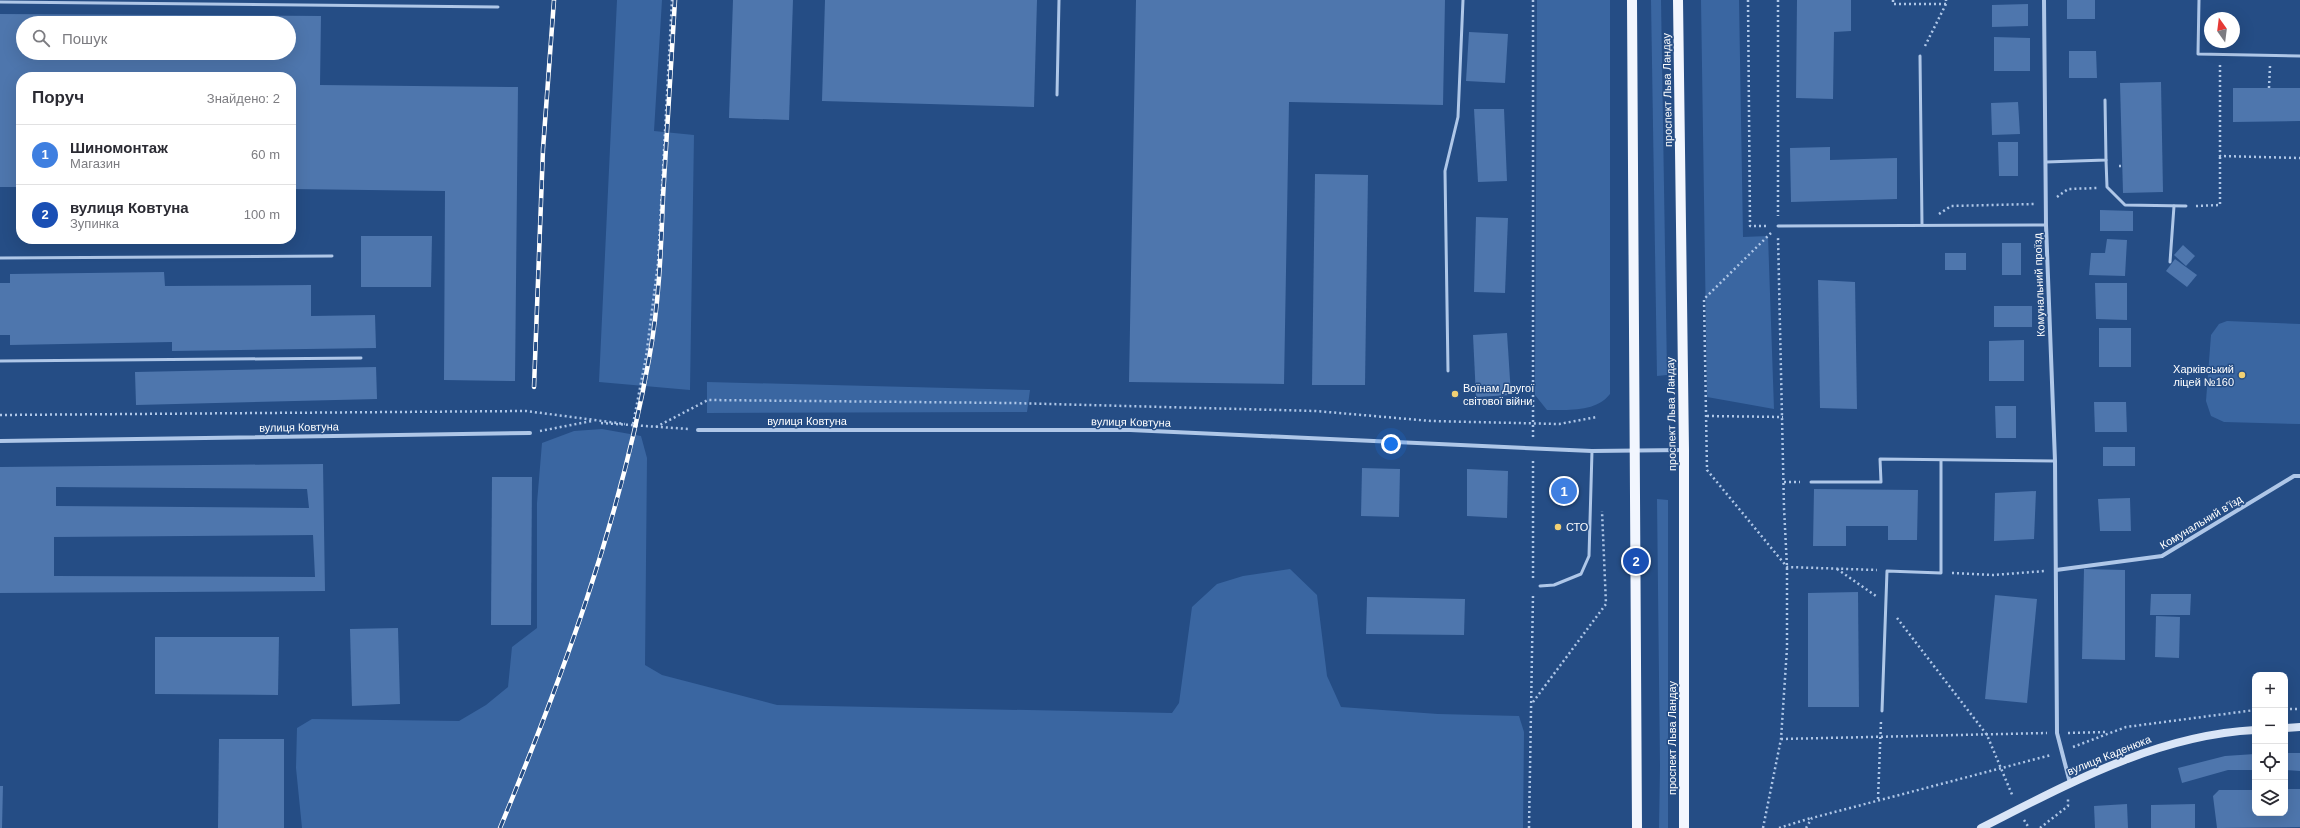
<!DOCTYPE html>
<html lang="uk">
<head>
<meta charset="utf-8">
<style>
  body { margin:0; font-family:Helvetica,sans-serif; background:#f2f2f3; color:#2b2b33 }
  .controls { position:absolute; right:12px; bottom:12px; display:grid; overflow:hidden; border-radius:8px; box-shadow:0 4px 16px #0002 }
  .controls button { width:36px; height:36px; display:grid; place-items:center; padding:0; border:0; border-bottom:1px solid #e1e1e2; background:#fff; color:#2b2b33; font:20px sans-serif }
  .compass { position:absolute; left:2204px; top:12px; width:36px; height:36px; border-radius:50%; background:#fff; box-shadow:0 4px 16px #0002; rotate:346deg }
  .you { position:absolute; left:1391px; top:444px; width:14px; height:14px; margin:-10px; border:3px solid #fff; border-radius:50%; background:#1a73e8; box-shadow:0 0 0 6px #1a73e833 }
  .badge { display:grid; place-items:center; width:26px; height:26px; border-radius:50%; background:#847550; color:#fff; font-size:13px; font-weight:700 }
  .pin { position:absolute; translate:-50% -50%; border:2px solid #fff; box-shadow:0 1px 4px #0006 }
  .list { margin:0; padding:0; list-style:none }
  h2 { display:flex; justify-content:space-between; align-items:center; height:52px; margin:0; padding:0 16px; font-size:17px }
  h2 small { font-size:13px; font-weight:400; color:#7c7c81 }
  .list li { display:grid; grid-template-columns:26px 1fr auto; gap:12px; align-items:center; box-sizing:border-box; height:60px; padding:0 16px; border-top:1px solid #e1e1e2 }
  .list b { display:block; font-size:15px; white-space:nowrap }
  .list p { margin:0; font-size:13px; white-space:nowrap; color:#7c7c81 }
  .list em { font-size:13px; font-style:normal; color:#7c7c81 }
  .icon { flex:none; width:22px; height:22px; fill:none; stroke:currentColor; stroke-width:2; stroke-linecap:round; stroke-linejoin:round }
  .map { position:relative; flex:none; width:2300px; height:828px; overflow:hidden }
  .search { position:absolute; background:#fff; box-shadow:0 4px 16px #0002; left:16px; top:16px; width:280px; height:44px; display:flex; align-items:center; gap:10px; box-sizing:border-box; padding:0 14px; border-radius:22px; color:#7c7c81; font-size:15px }
  .panel { position:absolute; background:#fff; box-shadow:0 4px 16px #0002; left:16px; top:72px; width:280px; height:172px; border-radius:16px }
  .map>svg:first-child { display:block }
  .green { fill:#3a66a1 }
  .building { fill:#4e76ad; fill-rule:evenodd }
  .lines { fill:none; stroke-linecap:round; stroke-linejoin:round }
  .path { stroke:#afc7e8; stroke-width:2.5; stroke-dasharray:2 3; stroke-linecap:butt }
  .lane { stroke:#afc7e8; stroke-width:3 }
  .street { stroke:#afc7e8; stroke-width:4 }
  .secondary { stroke:#d9e5f7; stroke-width:8 }
  .primary { stroke:#f2f6fe; stroke-width:10 }
  .rail-casing { stroke:#fff; stroke-width:4.5 }
  .rail { stroke:#254d85; stroke-width:3; stroke-dasharray:9; stroke-linecap:butt }
  .poi-dot { fill:#f1d074; stroke:#254d85; stroke-width:1.5 }
  .labels { text-anchor:middle; stroke-width:3; stroke-linejoin:round; paint-order:stroke }
  .street-label { font-size:11px; fill:#fff; stroke:#254d85 }
  .poi-label { font-size:11px; fill:#fff; stroke:#254d85; text-anchor:start }
</style>
</head>
<body>
<div class="map">
<svg width="2300" height="828" viewBox="0 0 2300 828">
  <rect width="100%" height="100%" fill="#254d85"/>
  <!-- green -->
  <g class="green">
    <polygon points="617,0 662,0 654,131 694,135 690,390 599,382"/>
    <path d="M1537,0H1610V394C1596,412 1569,410 1547,410L1535,395Z"/>
    <polygon points="1651,0 1661,0 1667,375 1657,376"/>
    <polygon points="1701,0 1739,0 1743,237 1768,236 1774,409 1707,397"/>
    <polygon points="2227,321 2300,324 2300,424 2224,422 2211,416 2206,401 2211,335 2219,324"/>
    <polygon points="707,382 1030,390 1027,412 707,413"/>
    <polygon points="602,429 641,436 647,458 645,665 662,675 777,705 1172,713 1179,703 1192,607 1217,584 1243,576 1290,569 1317,595 1327,676 1341,707 1438,714 1519,716 1524,732 1523,828 302,828 296,768 297,728 312,719 459,721 486,705 508,687 512,647 537,628 537,503 542,443 574,431"/>
    <polygon points="1657,499 1668,500 1668,828 1659,828 1660,766"/>
  </g>
  <!-- building -->
  <g class="building">
    <polygon points="733,0 793,0 789,120 729,118"/>
    <polygon points="825,0 1037,0 1034,107 822,101"/>
    <polygon points="1136,0 1445,0 1443,105 1289,102 1284,384 1129,382"/>
    <polygon points="1797,0 1851,0 1851,31 1834,32 1833,99 1796,98"/>
    <rect x="2067" y="0" width="28" height="19"/>
    <polygon points="2028,4 2028,26 1992,27 1992,5"/>
    <path d="M0,14L321,16L320,85L518,87L515,381L444,380L445,191L291,189V77H21V187H0ZM23,23H289V53H23Z"/>
    <polygon points="1469,32 1508,34 1505,83 1466,81"/>
    <polygon points="1994,37 2030,38 2030,71 1994,71"/>
    <polygon points="2069,51 2096,51 2097,78 2069,78"/>
    <polygon points="2161,82 2163,192 2123,193 2120,83"/>
    <polygon points="2233,88 2300,88 2300,121 2233,122"/>
    <polygon points="2018,102 2020,134 1992,135 1991,103"/>
    <polygon points="1474,109 1504,109 1507,181 1478,182"/>
    <polygon points="1998,142 2018,142 2018,176 1999,176"/>
    <polygon points="1830,147 1830,160 1897,158 1897,199 1791,202 1790,148"/>
    <polygon points="1315,174 1368,175 1365,385 1312,385"/>
    <polygon points="2100,210 2133,211 2133,231 2100,231"/>
    <polygon points="1476,217 1508,218 1505,293 1474,292"/>
    <polygon points="361,236 432,236 431,287 361,287"/>
    <polygon points="2107,239 2127,240 2125,276 2089,275 2091,253 2105,253"/>
    <rect x="2002" y="243" width="19" height="32"/>
    <polygon points="2183,245 2195,256 2186,266 2174,255"/>
    <rect x="1945" y="253" width="21" height="17"/>
    <polygon points="2175,259 2197,275 2187,287 2166,271"/>
    <polygon points="164,272 165,286 311,285 311,316 375,315 376,348 172,351 172,342 10,345 10,335 0,335 0,283 10,283 10,274"/>
    <polygon points="1818,280 1855,282 1857,409 1820,408"/>
    <polygon points="2095,283 2127,283 2127,320 2096,319"/>
    <rect x="1994" y="306" width="38" height="21"/>
    <rect x="2099" y="328" width="32" height="39"/>
    <polygon points="1507,333 1511,395 1476,397 1473,335"/>
    <polygon points="2024,340 2024,381 1989,381 1989,341"/>
    <polygon points="376,367 377,399 136,405 135,372"/>
    <polygon points="2094,402 2126,402 2127,432 2095,432"/>
    <polygon points="1995,406 2016,406 2016,438 1996,438"/>
    <rect x="2103" y="447" width="32" height="19"/>
    <path d="M323,464L325,591L0,593V467ZM56,487L307,489L309,508L56,506ZM313,535L315,577L54,576V537Z"/>
    <polygon points="1362,468 1400,469 1399,517 1361,516"/>
    <polygon points="1467,469 1508,471 1507,518 1467,516"/>
    <polygon points="492,477 532,477 531,625 491,625"/>
    <polygon points="1814,489 1918,490 1917,540 1888,540 1888,526 1846,526 1846,546 1813,546"/>
    <polygon points="2036,491 2034,539 1994,541 1995,493"/>
    <polygon points="2130,498 2131,531 2100,531 2098,499"/>
    <polygon points="2084,569 2125,570 2125,660 2082,659"/>
    <polygon points="1858,592 1859,707 1808,707 1808,593"/>
    <polygon points="2151,594 2191,594 2190,615 2150,615"/>
    <polygon points="1995,595 2037,599 2027,703 1985,699"/>
    <polygon points="1367,597 1465,599 1464,635 1366,634"/>
    <polygon points="2156,616 2180,617 2179,658 2155,657"/>
    <polygon points="398,628 400,704 352,706 350,629"/>
    <polygon points="155,637 279,637 278,695 155,694"/>
    <polygon points="219,739 284,739 284,828 218,828"/>
    <polygon points="2285,753 2300,753 2300,771 2285,770"/>
    <polygon points="2255,754 2255,770 2228,770 2182,783 2178,768 2225,756"/>
    <polygon points="0,786 3,786 2,828 0,828"/>
    <polygon points="2285,789 2300,789 2300,827 2217,828 2213,796 2219,790 2255,790 2255,813 2285,813"/>
    <polygon points="2127,804 2128,828 2095,828 2094,806"/>
    <polygon points="2195,804 2195,828 2151,828 2151,805"/>
  </g>
  <g class="lines">
    <!-- path -->
    <g class="path">
      <polyline points="1533,0 1533,438"/>
      <polyline points="1748,0 1750,226 1768,226"/>
      <polyline points="1778,0 1778,216"/>
      <polyline points="1893,0 1893,4 1946,4 1946,0"/>
      <polyline points="1925,46 1946,4"/>
      <polyline points="2220,65 2220,156 2300,158"/>
      <polyline points="2269,88 2270,66"/>
      <polyline points="2119,166 2122,166"/>
      <polyline points="2057,197 2068,189 2098,188"/>
      <polyline points="2196,206 2220,205 2220,156"/>
      <polyline points="1939,214 1951,206 2034,204"/>
      <polyline points="1771,233 1704,299 1707,470 1787,567 1877,570"/>
      <polyline points="0,415 526,411 625,424"/>
      <polyline points="1707,416 1783,417"/>
      <polyline points="601,423 689,429"/>
      <polyline points="633,424 646,357 658,263 672,0"/>
      <polyline points="656,427 708,400 1012,403 1316,411 1431,421 1559,424 1597,417"/>
      <polyline points="540,431 592,421"/>
      <polyline points="1784,482 1800,482"/>
      <polyline points="1837,569 1876,596"/>
      <polyline points="1952,573 1993,575 2045,571"/>
      <polyline points="1533,578 1533,459"/>
      <polyline points="1897,618 1987,735 2013,797"/>
      <polyline points="1533,702 1606,604 1602,511"/>
      <polyline points="2285,709 2300,709"/>
      <polyline points="2068,733 2107,732"/>
      <polyline points="1781,739 2047,733"/>
      <polyline points="2073,747 2126,727 2255,710"/>
      <polyline points="1878,799 1881,721"/>
      <polyline points="2024,820 2029,828"/>
      <polyline points="1529,828 1533,595"/>
      <polyline points="1763,828 1781,739 1787,648 1787,567 1784,508 1778,237"/>
      <polyline points="1779,828 1811,818"/>
      <polyline points="1806,828 1812,818 2051,755"/>
      <polyline points="2040,828 2068,806 2068,799"/>
    </g>
    <!-- lane -->
    <g class="lane">
      <polyline points="2199,0 2198,54 2300,56"/>
      <polyline points="0,2 498,7"/>
      <polyline points="1920,56 1922,225"/>
      <polyline points="1057,95 1059,0"/>
      <polyline points="2106,160 2107,187 2125,205 2186,206"/>
      <polyline points="2046,162 2106,160 2105,100"/>
      <polyline points="1778,226 2046,225"/>
      <polyline points="0,258 332,256"/>
      <polyline points="2170,262 2174,206"/>
      <polyline points="0,361 361,358"/>
      <polyline points="1448,371 1445,171 1458,117 1463,0"/>
      <polyline points="1811,482 1881,482 1880,459 2055,461"/>
      <polyline points="1540,586 1554,585 1581,574 1589,556 1592,451"/>
      <polyline points="1882,711 1887,571 1941,573 1941,461"/>
    </g>
    <!-- street -->
    <g class="street">
      <polyline points="2044,0 2046,225 2055,461 2057,733 2070,783"/>
      <polyline points="698,430 1130,430 1592,451 1683,450"/>
      <polyline points="0,441 530,433"/>
      <polyline points="2056,570 2162,556 2294,476 2300,476"/>
    </g>
    <!-- secondary -->
    <g class="secondary">
      <polyline points="2285,728 2300,727"/>
      <path d="M1981,828C2068,784 2156,735 2255,730"/>
    </g>
    <!-- primary -->
    <g class="primary">
      <polyline points="1632,0 1637,828"/>
      <polyline points="1678,0 1684,450 1684,828"/>
    </g>
    <defs>
      <g id="rail">
        <polyline points="534,387 543,149 554,0"/>
        <path d="M500,828C563,676 620,521 649,359C659,305 661,251 663,197C667,131 671,66 675,0"/>
      </g>
    </defs>
    <!-- rail casing -->
    <use href="#rail" class="rail-casing"/>
    <!-- rail -->
    <use href="#rail" class="rail"/>
  </g>
  <!-- markers -->
  <g class="poi-dot">
    <circle cx="2242" cy="375" r="4"/>
    <circle cx="1455" cy="394" r="4"/>
    <circle cx="1558" cy="527" r="4"/>
  </g>
  <g class="labels">
    <!-- street labels -->
    <g class="street-label">
      <text transform="translate(1667 90) rotate(-91)" y="4">проспект Льва Ландау</text>
      <text transform="translate(2039 285) rotate(-92)" y="4">Комунальний проїзд</text>
      <text transform="translate(1671 414) rotate(-91)" y="4">проспект Льва Ландау</text>
      <text x="807" y="425">вулиця Ковтуна</text>
      <text transform="translate(1131 422) rotate(1)" y="4">вулиця Ковтуна</text>
      <text transform="translate(299 427) rotate(-1)" y="4">вулиця Ковтуна</text>
      <text transform="translate(2201 522) rotate(-31)" y="4">Комунальний в’їзд</text>
      <text transform="translate(1672 738) rotate(-90)" y="4">проспект Льва Ландау</text>
      <text transform="translate(2109 755) rotate(-22)" y="4">вулиця Каденюка</text>
    </g>
    <!-- poi labels -->
    <g class="poi-label">
      <text x="2234" y="373" text-anchor="end">Харківський<tspan x="2234" dy="13">ліцей №160</tspan></text>
      <text x="1463" y="392">Воїнам Другої<tspan x="1463" dy="13">світової війни</tspan></text>
      <text x="1566" y="531">СТО</text>
    </g>
  </g>
</svg>
<div class="controls">
<button>+</button>
<button>−</button>
<button><svg class="icon" aria-label="locate" viewBox="0 0 24 24"><circle cx="12" cy="12" r="6"/><path d="M12 2v4M12 18v4M2 12h4M18 12h4"/></svg></button>
<button><svg class="icon" aria-label="layers" viewBox="0 0 24 24"><path d="M12 4l9 5-9 5-9-5zM3 14l9 5 9-5"/></svg></button>
</div>
<svg class="compass" viewBox="-18 -18 36 36"><path d="M0-13l5 13h-10z" fill="#e53935"/><path d="M0 13l5-13h-10z" fill="#7c7c81"/></svg>
<div class="you"></div>
<div class="pin badge" style="left:1564px;top:491px;background:#3f7fe0">1</div>
<div class="pin badge" style="left:1636px;top:561px;background:#1a4fb4">2</div>
<div class="search"><svg class="icon" aria-label="search" viewBox="0 0 24 24"><circle cx="10" cy="10" r="6"/><path d="M15 15l6 6"/></svg>Пошук</div>
<section class="panel">
<h2>Поруч<small>Знайдено: 2</small></h2>
<ul class="list">
<li><span class="badge" style="background:#3f7fe0">1</span><div><b>Шиномонтаж</b><p>Магазин</p></div><em>60 m</em></li>
<li><span class="badge" style="background:#1a4fb4">2</span><div><b>вулиця Ковтуна</b><p>Зупинка</p></div><em>100 m</em></li>
</ul>
</section>
</div>
</body>
</html>
